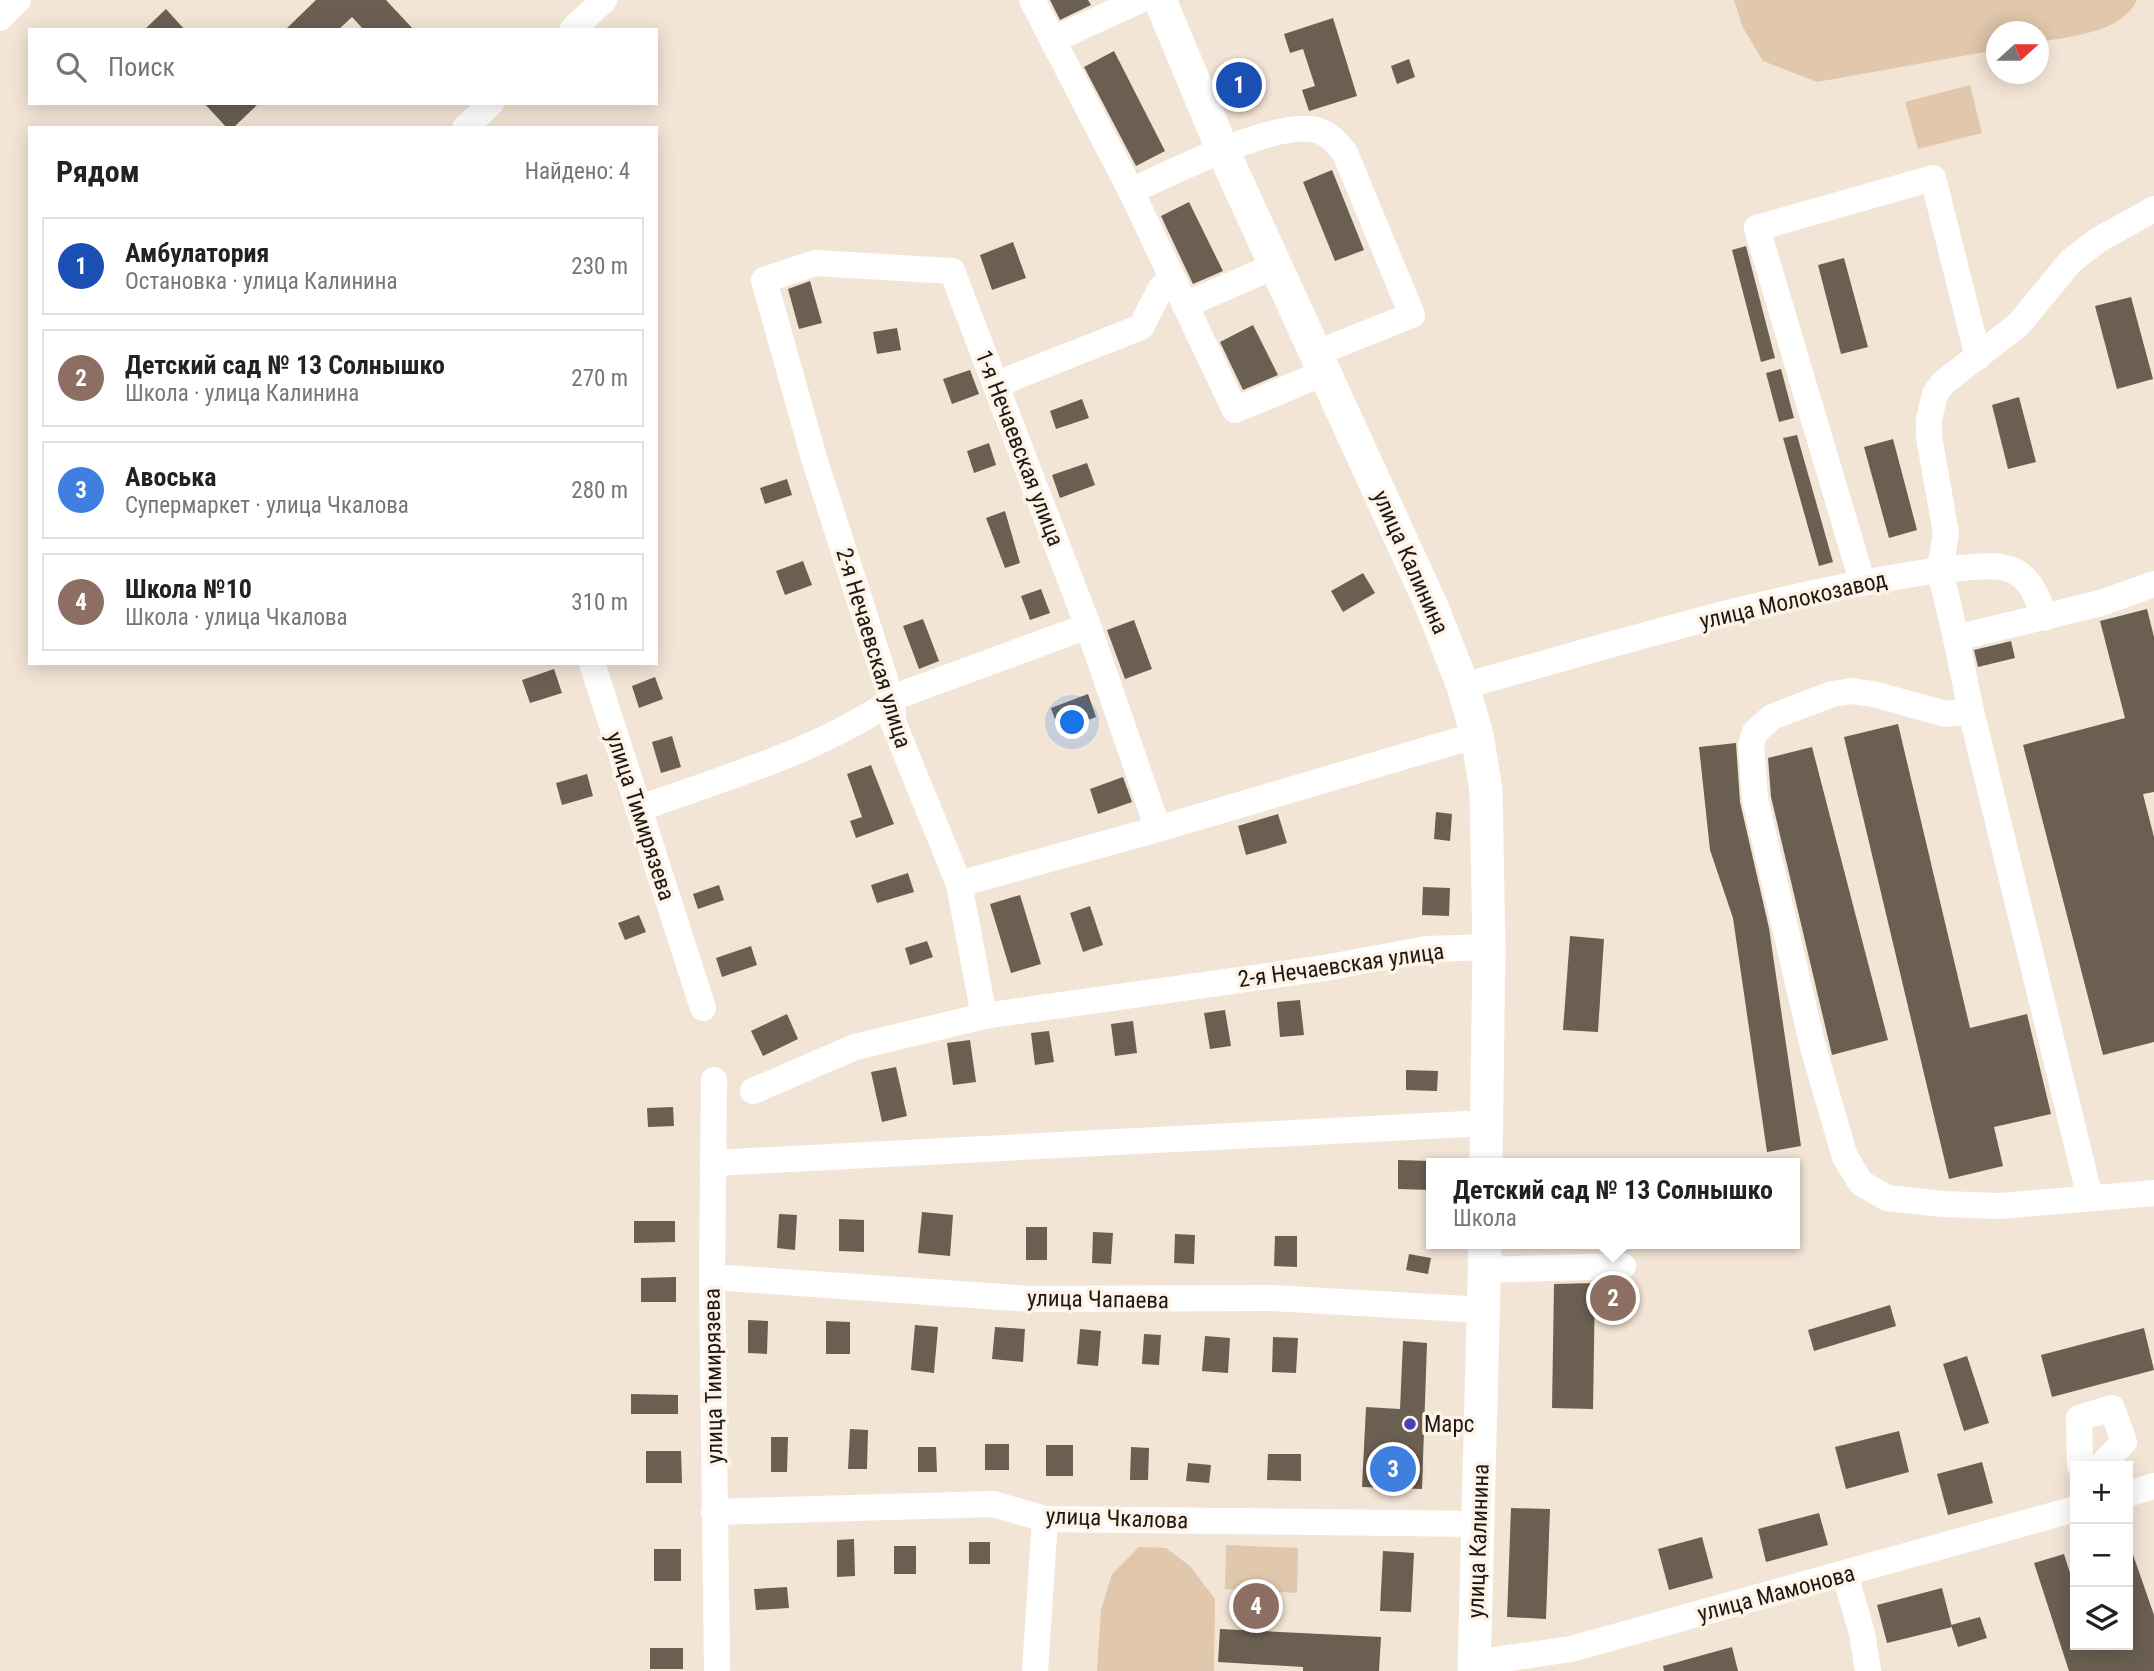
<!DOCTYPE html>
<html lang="ru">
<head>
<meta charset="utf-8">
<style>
  body { margin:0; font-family:"Roboto Condensed",sans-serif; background:#f6f6f6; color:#222 }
  .controls { position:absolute; right:21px; bottom:21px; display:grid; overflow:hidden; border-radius:0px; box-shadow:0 4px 18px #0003 }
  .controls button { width:63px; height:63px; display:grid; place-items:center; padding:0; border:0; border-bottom:2px solid #e0e0e0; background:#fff; color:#222; font:35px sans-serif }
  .compass { position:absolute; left:1986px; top:21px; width:63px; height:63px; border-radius:50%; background:#fff; box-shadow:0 4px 18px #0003; rotate:69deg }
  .you { position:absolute; left:1073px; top:723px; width:24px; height:24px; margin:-18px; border:5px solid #fff; border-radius:50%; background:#1a73e8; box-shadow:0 0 0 10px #1a73e833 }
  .badge { display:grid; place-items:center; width:46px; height:46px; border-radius:50%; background:#4641b7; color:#fff; font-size:23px; font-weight:700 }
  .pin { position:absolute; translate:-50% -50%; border:4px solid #fff; box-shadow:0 2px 7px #0006 }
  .popup { position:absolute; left:1426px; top:1158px; width:374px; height:91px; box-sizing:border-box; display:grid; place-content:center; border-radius:0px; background:#fff; filter:drop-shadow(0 2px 5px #0005); font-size:23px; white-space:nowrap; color:#767676 }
  .popup b { font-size:26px; color:#222 }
  .popup::after { content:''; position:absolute; left:50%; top:100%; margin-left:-14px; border:14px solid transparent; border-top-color:#fff }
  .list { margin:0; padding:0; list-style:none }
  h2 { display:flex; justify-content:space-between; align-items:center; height:91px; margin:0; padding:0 28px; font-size:30px }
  h2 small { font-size:23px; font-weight:400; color:#767676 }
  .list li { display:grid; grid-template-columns:46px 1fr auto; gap:21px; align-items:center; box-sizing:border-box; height:98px; margin:0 14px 14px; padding:0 14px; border:2px solid #e0e0e0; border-radius:0px }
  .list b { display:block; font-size:26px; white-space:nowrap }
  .list p { margin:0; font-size:23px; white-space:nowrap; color:#767676 }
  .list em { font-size:23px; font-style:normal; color:#767676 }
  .icon { flex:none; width:38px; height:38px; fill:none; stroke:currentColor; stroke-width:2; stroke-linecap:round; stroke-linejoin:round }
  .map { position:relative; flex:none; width:2154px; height:1671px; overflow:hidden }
  .search { position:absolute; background:#fff; box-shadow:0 4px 18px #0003; left:28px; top:28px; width:630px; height:77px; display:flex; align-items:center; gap:18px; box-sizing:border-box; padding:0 24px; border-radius:0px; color:#767676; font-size:26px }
  .panel { position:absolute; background:#fff; box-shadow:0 4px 18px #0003; left:28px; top:126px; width:630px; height:539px; border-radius:0px }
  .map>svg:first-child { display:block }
  .green { fill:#e1c7ac }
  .building { fill:#6b5f52 }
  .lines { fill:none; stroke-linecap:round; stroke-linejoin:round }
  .minor { stroke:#fff; stroke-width:26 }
  .major { stroke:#fff; stroke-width:33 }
  .poi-dot { fill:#4641b7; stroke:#fef3e7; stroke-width:2.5 }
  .labels { text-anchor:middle; stroke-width:7; stroke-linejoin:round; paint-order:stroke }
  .street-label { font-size:23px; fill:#1e1914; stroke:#fef3e7 }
  .poi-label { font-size:23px; fill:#1e1914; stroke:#fef3e7; text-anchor:start }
</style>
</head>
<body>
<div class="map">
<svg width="2154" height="1671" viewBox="0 0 2154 1671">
  <rect width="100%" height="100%" fill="#f3e5d6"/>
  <!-- green -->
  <g class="green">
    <path d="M1734,0H2137C2122,33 2071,36 2039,42L2038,32H1996V50L1817,82L1763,61L1743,28Z"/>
    <polygon points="1970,85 1982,133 1918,149 1905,102"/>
    <polygon points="1226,1545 1298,1548 1297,1593 1225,1589"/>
    <polygon points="1139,1547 1166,1548 1190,1566 1215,1599 1214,1671 1097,1671 1101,1610 1112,1574"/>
  </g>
  <!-- building -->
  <g class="building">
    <polygon points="316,0 386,0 414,30 364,30 352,17 338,30 285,30"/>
    <polygon points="1050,0 1088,0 1091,5 1060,20"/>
    <polygon points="166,9 185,30 144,30"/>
    <polygon points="1333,18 1357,96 1309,111 1302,90 1315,86 1303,49 1290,53 1284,34"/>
    <polygon points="1114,51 1165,151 1136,166 1084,67"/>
    <polygon points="1409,59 1415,77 1397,84 1391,66"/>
    <polygon points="204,103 259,103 233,128 227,128"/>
    <polygon points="1332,170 1364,250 1335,261 1303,182"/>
    <polygon points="1189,202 1223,271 1193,284 1161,216"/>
    <polygon points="1013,242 1026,278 992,290 980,255"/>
    <polygon points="1746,246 1775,358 1761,362 1732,250"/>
    <polygon points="1844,258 1868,347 1841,354 1818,265"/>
    <polygon points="810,281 822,323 799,329 788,289"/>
    <polygon points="2131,297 2153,379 2117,389 2095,306"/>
    <polygon points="1253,325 1278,375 1243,390 1220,342"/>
    <polygon points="897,328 901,350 877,354 873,332"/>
    <polygon points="1781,369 1794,418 1779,422 1766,373"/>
    <polygon points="970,370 979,394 952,404 943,379"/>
    <polygon points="2019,397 2036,462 2008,469 1992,405"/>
    <polygon points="1082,399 1089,418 1056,429 1050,411"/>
    <polygon points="1797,435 1833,562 1819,566 1783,438"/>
    <polygon points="1893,439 1917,530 1889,538 1864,447"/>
    <polygon points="989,443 996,465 974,473 967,451"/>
    <polygon points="1087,463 1095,485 1060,498 1052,475"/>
    <polygon points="787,479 792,495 765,504 760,488"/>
    <polygon points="1005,511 1020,563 1005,568 986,518"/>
    <polygon points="803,561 812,585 785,595 776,571"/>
    <polygon points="1363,573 1375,593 1343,612 1331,591"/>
    <polygon points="1041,589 1050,613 1030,620 1021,596"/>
    <polygon points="2147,609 2154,637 2154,792 2143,794 2154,837 2154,1042 2103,1055 2023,745 2125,718 2100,621"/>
    <polygon points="923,619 939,661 919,669 903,626"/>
    <polygon points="1134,620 1152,669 1125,679 1107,630"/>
    <polygon points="2011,641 2015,658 1978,667 1974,650"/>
    <polygon points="554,669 562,693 530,703 522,680"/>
    <polygon points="655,677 663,699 639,708 632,686"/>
    <polygon points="1088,694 1096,717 1059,731 1051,708"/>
    <polygon points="1898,724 1970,1028 2027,1014 2051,1114 1994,1127 2003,1166 1949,1179 1844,737"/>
    <polygon points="672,736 681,767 661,773 652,742"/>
    <polygon points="1736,743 1740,802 1769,928 1801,1146 1767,1152 1733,918 1710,850 1699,747"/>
    <polygon points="1812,747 1888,1040 1832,1055 1771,797 1768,758"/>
    <polygon points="871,765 894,824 856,838 850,821 862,817 847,774"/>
    <polygon points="587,774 593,796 562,805 556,783"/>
    <polygon points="1123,777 1132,802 1098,814 1090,789"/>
    <polygon points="1436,812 1452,814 1450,841 1434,839"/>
    <polygon points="1278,814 1287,843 1246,855 1238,826"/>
    <polygon points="908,873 914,892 877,903 871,885"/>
    <polygon points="719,885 724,900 698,909 693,894"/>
    <polygon points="1423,887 1450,888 1449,916 1422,915"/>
    <polygon points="1020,895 1041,964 1011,973 990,904"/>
    <polygon points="1090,906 1103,945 1083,952 1070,913"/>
    <polygon points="639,915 646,932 625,940 618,923"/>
    <polygon points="1570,936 1604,939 1598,1032 1563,1030"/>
    <polygon points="927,941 933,957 910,965 905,948"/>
    <polygon points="751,946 757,965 722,977 716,958"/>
    <polygon points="1300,1000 1304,1035 1280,1037 1277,1002"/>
    <polygon points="1225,1010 1231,1046 1210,1049 1204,1013"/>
    <polygon points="787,1014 798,1039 763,1056 751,1031"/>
    <polygon points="1133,1021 1137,1053 1115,1056 1111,1024"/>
    <polygon points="1049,1031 1054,1062 1035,1065 1031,1033"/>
    <polygon points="970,1040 976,1082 953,1085 947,1043"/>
    <polygon points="896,1067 907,1116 882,1122 871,1072"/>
    <polygon points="1406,1070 1438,1071 1437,1091 1406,1090"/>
    <polygon points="673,1107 674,1126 648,1127 647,1108"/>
    <polygon points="1398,1160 1431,1161 1431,1190 1398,1189"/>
    <polygon points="922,1212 953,1215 950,1256 918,1253"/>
    <polygon points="779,1214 797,1215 795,1250 777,1248"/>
    <polygon points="839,1219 864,1220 864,1252 839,1251"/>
    <polygon points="634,1221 675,1221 675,1242 634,1243"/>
    <rect x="1026" y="1227" width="21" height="33"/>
    <polygon points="1093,1232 1113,1233 1111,1264 1092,1263"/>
    <polygon points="1175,1234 1195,1235 1194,1264 1174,1263"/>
    <polygon points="1275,1236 1297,1236 1297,1267 1274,1266"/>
    <polygon points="1409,1254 1431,1258 1428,1274 1406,1270"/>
    <polygon points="676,1277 676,1302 641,1302 641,1278"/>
    <polygon points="1595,1283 1593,1409 1552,1408 1554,1284"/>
    <polygon points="1890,1305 1896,1326 1814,1351 1808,1330"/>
    <polygon points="748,1320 768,1321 767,1354 748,1353"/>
    <polygon points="826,1321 850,1322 850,1354 826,1354"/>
    <polygon points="915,1325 938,1327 934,1373 911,1370"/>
    <polygon points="995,1327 1025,1329 1023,1362 992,1359"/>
    <polygon points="2144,1328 2154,1370 2052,1397 2041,1355"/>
    <polygon points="1080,1329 1101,1331 1098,1366 1077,1364"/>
    <polygon points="1144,1334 1161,1335 1159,1365 1142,1364"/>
    <polygon points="1205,1336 1230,1338 1228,1373 1202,1371"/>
    <polygon points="1273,1337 1298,1338 1296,1373 1272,1372"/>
    <polygon points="1403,1341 1427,1343 1422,1489 1362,1487 1366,1407 1400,1409"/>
    <polygon points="1967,1356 1989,1423 1964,1431 1943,1364"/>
    <polygon points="631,1394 678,1395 678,1414 631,1414"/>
    <polygon points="850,1429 868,1430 867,1469 848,1469"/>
    <polygon points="1899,1431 1909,1472 1846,1489 1835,1447"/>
    <polygon points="771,1437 788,1437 787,1472 771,1472"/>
    <rect x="985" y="1444" width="24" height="26"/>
    <rect x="1046" y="1445" width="27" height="31"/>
    <polygon points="918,1447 936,1447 937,1472 918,1472"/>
    <polygon points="1131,1447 1149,1448 1148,1480 1130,1480"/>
    <polygon points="646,1451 681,1451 682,1483 646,1483"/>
    <polygon points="1268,1454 1301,1454 1301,1481 1267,1480"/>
    <polygon points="1982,1462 1993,1503 1948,1515 1937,1474"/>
    <polygon points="1188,1463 1211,1465 1209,1483 1186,1481"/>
    <polygon points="1511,1508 1550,1509 1546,1619 1507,1617"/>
    <polygon points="1819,1513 1828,1545 1766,1562 1758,1529"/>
    <polygon points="1702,1537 1713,1578 1669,1590 1658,1549"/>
    <polygon points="854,1539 855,1576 837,1577 837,1540"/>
    <rect x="969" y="1542" width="21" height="22"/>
    <rect x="894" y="1546" width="22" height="28"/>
    <polygon points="2128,1546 2130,1546 2154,1615 2154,1671 2069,1671 2034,1563 2064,1554 2075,1589 2075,1645 2128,1645"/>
    <rect x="654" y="1549" width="27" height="32"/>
    <polygon points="1383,1551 1414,1553 1411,1612 1380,1611"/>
    <polygon points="787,1587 789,1608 756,1610 754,1589"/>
    <polygon points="1942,1588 1952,1627 1887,1643 1877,1605"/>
    <polygon points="1980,1617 1987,1638 1958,1647 1951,1625"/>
    <polygon points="1220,1629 1381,1637 1379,1671 1303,1671 1303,1667 1218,1662"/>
    <polygon points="1732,1647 1738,1671 1664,1671 1663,1666"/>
    <rect x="650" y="1648" width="33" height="21"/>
  </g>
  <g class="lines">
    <!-- minor -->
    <g class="minor">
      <polyline points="1032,0 1131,191 1235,410 1326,372"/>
      <polyline points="0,18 18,0"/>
      <polyline points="572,30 604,0"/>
      <polyline points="1053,40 1140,0"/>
      <polyline points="465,128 491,103"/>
      <path d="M1131,191C1169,174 1277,119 1316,130C1330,134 1336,142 1345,153L1412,315L1317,353"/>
      <polyline points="1185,305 1277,265"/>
      <polyline points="997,384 1141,327 1161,288 1173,279"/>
      <polyline points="1862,581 1757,228 1933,178 1978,357"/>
      <path d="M2044,618C2027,553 1995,566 1940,570L1946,533L1929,437V419L1935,394L1943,383L2018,325L2071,261L2098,240L2154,209"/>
      <polyline points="1956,638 1971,711 2090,1198"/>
      <polyline points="592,663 703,1008"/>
      <path d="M1463,686C1621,643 1777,593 1940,570L1956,638L2101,603L2154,584"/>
      <polyline points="1971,711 1946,714 1873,694 1852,691 1832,694 1772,717 1755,732 1751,745 1755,799 1813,1047 1845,1157 1861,1183 1887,1198 1943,1204 1999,1206 2154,1193"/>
      <path d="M638,809C727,777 823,750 900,695L1088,626"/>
      <polyline points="959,884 1158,829 1477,735"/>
      <polyline points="984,1016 959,884 893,722 892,701 814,458 764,280 815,263 952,271 1088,626 1158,829"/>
      <polyline points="714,1080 712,1277 717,1671"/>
      <polyline points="753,1091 855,1047 984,1016 1324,968 1427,949 1489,947"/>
      <polyline points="713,1163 1486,1123"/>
      <polyline points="1485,1270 1623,1266"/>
      <polyline points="712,1277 1031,1299 1272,1298 1484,1310"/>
      <polyline points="2080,1466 2079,1418 2112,1408 2124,1442 2101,1466"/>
      <polyline points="2128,1494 2154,1486"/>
      <polyline points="714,1512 993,1504 1045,1519 1480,1524"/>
      <polyline points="1845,1575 1862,1633 1868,1671"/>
      <polyline points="1474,1663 1571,1649 2075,1509"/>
      <polyline points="1035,1671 1045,1519"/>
    </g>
    <!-- major -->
    <g class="major">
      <polyline points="1160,0 1223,151 1432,607 1463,686 1477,735 1486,790 1489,947 1486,1163"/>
      <polyline points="1474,1671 1485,1244"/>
    </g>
  </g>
  <!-- markers -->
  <circle class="poi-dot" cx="1410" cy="1424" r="7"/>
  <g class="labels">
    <!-- street labels -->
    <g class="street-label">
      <text transform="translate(1020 448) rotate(69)" y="8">1-я Нечаевская улица</text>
      <text transform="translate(1411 562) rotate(66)" y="8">улица Калинина</text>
      <text transform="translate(1793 600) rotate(-13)" y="8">улица Молокозавод</text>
      <text transform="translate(874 648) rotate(73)" y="8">2-я Нечаевская улица</text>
      <text transform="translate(641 816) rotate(72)" y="8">улица Тимирязева</text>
      <text transform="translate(1341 965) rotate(-8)" y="8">2-я Нечаевская улица</text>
      <text transform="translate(1098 1299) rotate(1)" y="8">улица Чапаева</text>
      <text transform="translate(713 1376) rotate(-91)" y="8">улица Тимирязева</text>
      <text transform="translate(1117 1518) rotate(2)" y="8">улица Чкалова</text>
      <text transform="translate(1478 1541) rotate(-88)" y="8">улица Калинина</text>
      <text transform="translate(1776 1593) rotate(-15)" y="8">улица Мамонова</text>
    </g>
    <!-- poi labels -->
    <g class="poi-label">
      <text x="1424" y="1432">Марс</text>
    </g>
  </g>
</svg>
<div class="controls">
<button>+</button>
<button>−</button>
<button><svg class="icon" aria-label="layers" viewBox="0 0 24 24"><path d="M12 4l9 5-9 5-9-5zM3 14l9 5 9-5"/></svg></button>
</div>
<svg class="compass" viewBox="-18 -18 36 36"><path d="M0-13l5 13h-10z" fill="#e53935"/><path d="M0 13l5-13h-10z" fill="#767676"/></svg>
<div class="you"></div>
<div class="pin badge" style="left:1239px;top:85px;background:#1a4fb4">1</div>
<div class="pin badge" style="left:1613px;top:1298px;background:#8d6e63">2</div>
<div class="popup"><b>Детский сад № 13 Солнышко</b>Школа</div>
<div class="pin badge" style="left:1393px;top:1469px;background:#3f7fe0">3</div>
<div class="pin badge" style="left:1256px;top:1606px;background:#8d6e63">4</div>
<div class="search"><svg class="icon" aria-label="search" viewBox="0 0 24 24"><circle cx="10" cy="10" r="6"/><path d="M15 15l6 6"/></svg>Поиск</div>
<section class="panel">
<h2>Рядом<small>Найдено: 4</small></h2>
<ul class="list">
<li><span class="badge" style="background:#1a4fb4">1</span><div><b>Амбулатория</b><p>Остановка · улица Калинина</p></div><em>230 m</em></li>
<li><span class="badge" style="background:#8d6e63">2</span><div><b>Детский сад № 13 Солнышко</b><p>Школа · улица Калинина</p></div><em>270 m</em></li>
<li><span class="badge" style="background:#3f7fe0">3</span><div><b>Авоська</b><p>Супермаркет · улица Чкалова</p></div><em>280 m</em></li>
<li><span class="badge" style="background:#8d6e63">4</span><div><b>Школа №10</b><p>Школа · улица Чкалова</p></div><em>310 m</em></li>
</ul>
</section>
</div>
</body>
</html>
